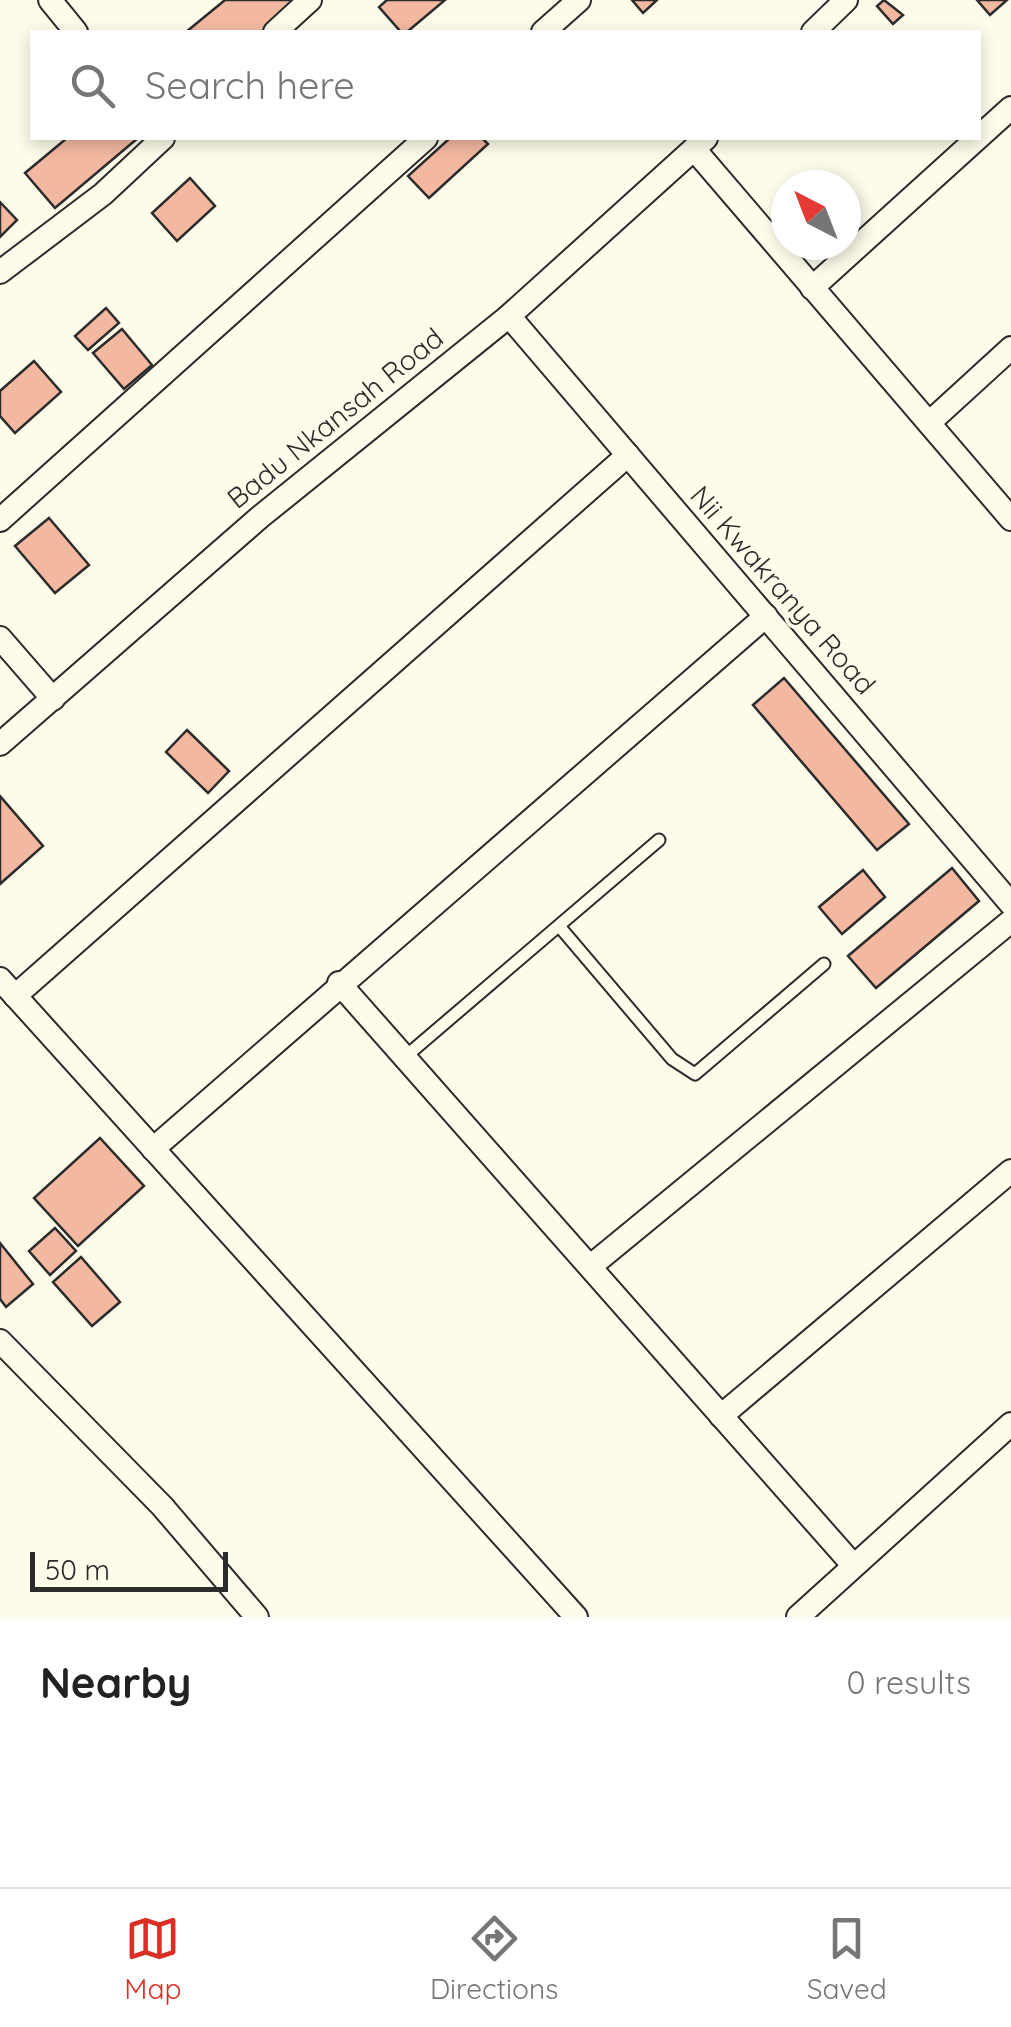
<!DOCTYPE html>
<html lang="en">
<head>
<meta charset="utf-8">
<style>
  body { margin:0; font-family:Quicksand,sans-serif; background:#f6f6f6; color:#222 }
  .compass { position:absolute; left:771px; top:170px; width:90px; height:90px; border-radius:50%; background:#fff; box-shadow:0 5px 15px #0003; rotate:318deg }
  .scale { position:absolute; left:30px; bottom:25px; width:198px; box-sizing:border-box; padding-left:10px; border:5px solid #2b2b2b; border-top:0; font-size:28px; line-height:35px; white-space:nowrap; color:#2b2b2b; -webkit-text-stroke:8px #fdfbea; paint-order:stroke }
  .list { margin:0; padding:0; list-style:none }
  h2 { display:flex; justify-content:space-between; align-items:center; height:130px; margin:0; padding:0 40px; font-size:42px }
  h2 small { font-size:32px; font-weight:400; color:#767676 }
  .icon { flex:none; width:55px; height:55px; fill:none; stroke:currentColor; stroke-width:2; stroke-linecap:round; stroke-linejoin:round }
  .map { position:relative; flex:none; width:1011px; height:1617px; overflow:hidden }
  .search { position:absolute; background:#fff; box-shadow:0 5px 15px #0003; left:30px; right:30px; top:30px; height:110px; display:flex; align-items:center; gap:25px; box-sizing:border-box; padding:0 35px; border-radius:0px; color:#767676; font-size:38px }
  .sheet { height:270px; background:#fff }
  nav { display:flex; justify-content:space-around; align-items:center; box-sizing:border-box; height:140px; border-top:2px solid #e0e0e0; background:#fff; font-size:28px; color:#767676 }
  nav a { display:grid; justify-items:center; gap:5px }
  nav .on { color:#d93025 }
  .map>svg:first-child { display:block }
  .building { fill:#f2b8a0; stroke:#2b2b2b; stroke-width:2.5 }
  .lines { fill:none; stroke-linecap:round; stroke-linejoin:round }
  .service-casing { stroke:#2b2b2b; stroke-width:15 }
  .minor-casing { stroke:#2b2b2b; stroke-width:26 }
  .service { stroke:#fdfbea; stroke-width:11 }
  .minor { stroke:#fdfbea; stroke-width:22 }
  .labels { text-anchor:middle; stroke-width:8; stroke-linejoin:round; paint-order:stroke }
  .street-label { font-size:28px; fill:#2b2b2b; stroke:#fdfbea }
</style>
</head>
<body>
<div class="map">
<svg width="1011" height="1617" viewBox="0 0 1011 1617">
  <rect width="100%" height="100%" fill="#fdfbea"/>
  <!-- building -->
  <g class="building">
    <polygon points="225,0 306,0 267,32 186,32"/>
    <polygon points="387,0 445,0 407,32 401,32 379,7"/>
    <polygon points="632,0 657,0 643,13"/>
    <polygon points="884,0 903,15 893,24 877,6"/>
    <polygon points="977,0 1007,0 990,15"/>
    <polygon points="67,138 138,138 55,208 25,173"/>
    <polygon points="450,138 482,138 488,144 429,198 408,176"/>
    <polygon points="190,178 215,206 177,241 152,213"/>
    <polygon points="0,202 17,220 0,237"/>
    <polygon points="106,308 119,323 88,350 75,336"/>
    <polygon points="122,329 152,365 124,389 93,353"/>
    <polygon points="34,361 61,392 15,433 0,416 0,391"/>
    <polygon points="49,518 89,565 55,593 15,546"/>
    <polygon points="784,678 909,824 877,850 753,705"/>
    <polygon points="187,730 229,771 208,793 166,752"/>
    <polygon points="0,796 43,846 0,884"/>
    <polygon points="952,868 979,901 876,988 848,956"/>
    <polygon points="863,870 885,897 842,934 819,907"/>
    <polygon points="100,1138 144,1186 78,1246 34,1198"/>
    <polygon points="55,1228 76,1251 50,1275 29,1251"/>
    <polygon points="0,1243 33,1284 6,1307 0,1299"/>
    <polygon points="81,1257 120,1302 92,1326 53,1282"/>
  </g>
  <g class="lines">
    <defs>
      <g id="service">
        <polyline points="559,926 672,1059 695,1074 824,964"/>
        <polyline points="405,1057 659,840"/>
      </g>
      <g id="minor">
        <polyline points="50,0 76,32"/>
        <polyline points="275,32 310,0"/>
        <polyline points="543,32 579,0"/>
        <polyline points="813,32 846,0"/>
        <polyline points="694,149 1011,519"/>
        <polyline points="0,272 103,194 163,138"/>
        <polyline points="812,288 1011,108"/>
        <polyline points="509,316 1011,904"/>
        <polyline points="929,423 1011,348"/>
        <polyline points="0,520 426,138"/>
        <polyline points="0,638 53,699"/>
        <polyline points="0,744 260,517 509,316 706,138"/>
        <polyline points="0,979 576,1617"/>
        <polyline points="339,983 853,1565"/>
        <polyline points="15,996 628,455"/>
        <polyline points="153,1149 766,616"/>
        <polyline points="592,1265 1011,921"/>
        <polyline points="0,1341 162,1506 257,1617"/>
        <polyline points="721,1416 1011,1171"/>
        <polyline points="798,1617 1011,1424"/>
      </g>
    </defs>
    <!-- service casing -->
    <use href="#service" class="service-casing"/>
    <!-- minor casing -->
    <use href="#minor" class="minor-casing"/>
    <!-- service -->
    <use href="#service" class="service"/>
    <!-- minor -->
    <use href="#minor" class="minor"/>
  </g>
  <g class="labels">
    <!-- street labels -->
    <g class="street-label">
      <text transform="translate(335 418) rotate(-39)" y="10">Badu Nkansah Road</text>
      <text transform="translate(783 590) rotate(49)" y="10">Nii Kwakranya Road</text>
    </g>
  </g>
</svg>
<svg class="compass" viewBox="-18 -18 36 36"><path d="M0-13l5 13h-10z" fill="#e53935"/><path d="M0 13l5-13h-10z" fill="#767676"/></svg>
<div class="scale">50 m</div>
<div class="search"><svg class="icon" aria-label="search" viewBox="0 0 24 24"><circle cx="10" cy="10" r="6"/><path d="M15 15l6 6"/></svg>Search here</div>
</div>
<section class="sheet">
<h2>Nearby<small>0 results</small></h2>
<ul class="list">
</ul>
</section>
<nav>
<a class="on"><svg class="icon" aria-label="map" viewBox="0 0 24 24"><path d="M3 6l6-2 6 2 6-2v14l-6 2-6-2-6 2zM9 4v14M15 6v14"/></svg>Map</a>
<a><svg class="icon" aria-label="directions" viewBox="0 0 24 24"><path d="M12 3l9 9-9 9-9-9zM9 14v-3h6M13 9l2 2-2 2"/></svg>Directions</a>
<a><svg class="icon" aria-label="saved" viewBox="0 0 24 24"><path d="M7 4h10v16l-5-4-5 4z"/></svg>Saved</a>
</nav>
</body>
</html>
